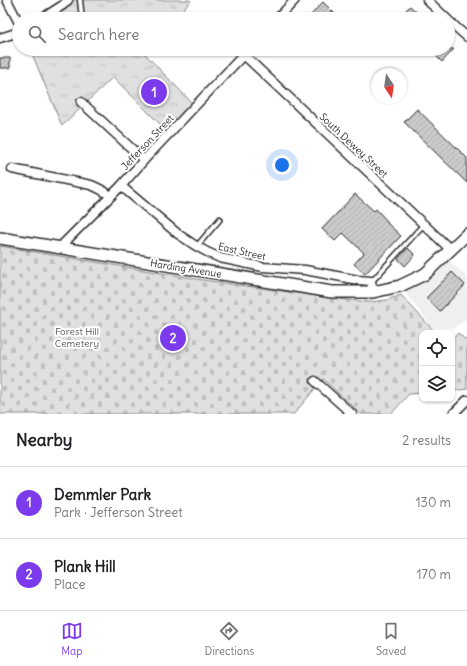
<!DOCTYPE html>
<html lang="en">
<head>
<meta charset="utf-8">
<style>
  body { margin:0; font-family:Delius,sans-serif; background:#f2f2f2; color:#202124 }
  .controls { position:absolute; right:12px; bottom:12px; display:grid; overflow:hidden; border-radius:8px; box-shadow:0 1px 3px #0004 }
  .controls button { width:36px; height:36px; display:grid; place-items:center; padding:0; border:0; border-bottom:1px solid #e0e0e0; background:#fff; color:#202124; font:20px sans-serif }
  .compass { position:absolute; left:371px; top:68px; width:36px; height:36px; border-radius:50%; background:#fff; box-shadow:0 1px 3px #0004; rotate:167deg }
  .you { position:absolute; left:282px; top:165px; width:14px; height:14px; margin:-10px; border:3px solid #fff; border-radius:50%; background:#1a73e8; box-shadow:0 0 0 6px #1a73e833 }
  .badge { display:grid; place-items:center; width:26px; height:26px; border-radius:50%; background:#7c3aed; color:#fff; font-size:13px; font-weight:700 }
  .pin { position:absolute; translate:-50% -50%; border:2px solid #fff; box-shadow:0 1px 4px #0006 }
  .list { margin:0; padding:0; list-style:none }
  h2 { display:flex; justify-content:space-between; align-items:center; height:52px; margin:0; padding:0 16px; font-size:17px }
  h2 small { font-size:13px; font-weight:400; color:#757577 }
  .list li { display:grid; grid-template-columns:26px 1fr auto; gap:12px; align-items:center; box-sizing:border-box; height:72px; padding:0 16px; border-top:1px solid #e0e0e0 }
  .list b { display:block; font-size:15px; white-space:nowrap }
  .list p { margin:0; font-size:13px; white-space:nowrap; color:#757577 }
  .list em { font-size:13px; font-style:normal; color:#757577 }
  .icon { flex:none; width:22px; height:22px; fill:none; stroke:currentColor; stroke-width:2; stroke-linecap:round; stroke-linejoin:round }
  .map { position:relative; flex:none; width:467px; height:414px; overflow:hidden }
  .search { position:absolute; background:#fff; box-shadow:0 1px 3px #0004; left:12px; right:12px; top:12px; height:44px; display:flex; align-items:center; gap:10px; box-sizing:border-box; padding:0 14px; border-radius:22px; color:#757577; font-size:15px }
  .sheet { height:196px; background:#fff }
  nav { display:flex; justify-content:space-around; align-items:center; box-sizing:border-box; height:56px; border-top:1px solid #e0e0e0; background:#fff; font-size:11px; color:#757577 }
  nav a { display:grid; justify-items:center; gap:2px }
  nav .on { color:#7c3aed }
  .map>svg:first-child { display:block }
  .built { fill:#efefef }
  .cemetery { fill:url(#cemetery-stones); stroke:#868686 }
  .park { fill:url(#park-tufts); stroke:#868686 }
  .building { fill:url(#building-hatch); stroke:#2b2b2b }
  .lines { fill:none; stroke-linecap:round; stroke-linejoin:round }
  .service-casing { stroke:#2b2b2b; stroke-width:7 }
  .minor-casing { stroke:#2b2b2b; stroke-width:11 }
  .secondary-casing { stroke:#2b2b2b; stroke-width:14 }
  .service { stroke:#fff; stroke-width:4 }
  .minor { stroke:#fff; stroke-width:8 }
  .secondary { stroke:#fff; stroke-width:11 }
  .labels { text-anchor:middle; stroke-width:4; stroke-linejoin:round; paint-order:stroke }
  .street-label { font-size:10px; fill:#2b2b2b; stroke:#fff }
  .park-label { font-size:10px; fill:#585858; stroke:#fff }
</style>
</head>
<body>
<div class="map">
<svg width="467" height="414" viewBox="0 0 467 414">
  <defs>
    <pattern id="cemetery-stones" width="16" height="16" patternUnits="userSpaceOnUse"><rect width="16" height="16" fill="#e0e0e0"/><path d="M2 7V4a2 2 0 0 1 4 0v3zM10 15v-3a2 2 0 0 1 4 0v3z" fill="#c0c0c0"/></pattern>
    <pattern id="park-tufts" width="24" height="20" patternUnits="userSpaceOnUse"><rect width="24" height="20" fill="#e0e0e0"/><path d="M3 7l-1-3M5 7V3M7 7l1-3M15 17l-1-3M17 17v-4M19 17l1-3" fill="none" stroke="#c0c0c0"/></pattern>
    <pattern id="building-hatch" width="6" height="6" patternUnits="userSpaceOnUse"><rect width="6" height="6" fill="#cbcbcb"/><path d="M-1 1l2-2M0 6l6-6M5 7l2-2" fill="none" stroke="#aeaeae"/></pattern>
  </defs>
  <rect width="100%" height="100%" fill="#fff"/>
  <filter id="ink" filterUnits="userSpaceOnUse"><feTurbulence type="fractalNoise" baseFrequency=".025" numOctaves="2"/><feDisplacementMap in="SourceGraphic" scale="8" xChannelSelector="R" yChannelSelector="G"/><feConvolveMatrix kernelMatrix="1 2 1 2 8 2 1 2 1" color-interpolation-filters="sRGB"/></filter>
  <g filter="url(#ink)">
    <!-- built -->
    <polygon class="built" points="444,256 467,277 467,318 454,328 433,328 400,286"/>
    <!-- cemetery -->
    <g class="cemetery">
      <polygon points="0,246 203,280 339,299 369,302 387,300 401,295 436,333 422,333 422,393 409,394 391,414 361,414 323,379 294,414 0,414"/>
      <polygon points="458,333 467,341 467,389 452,391 452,339"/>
    </g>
    <!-- park -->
    <g class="park">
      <polygon points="68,0 189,0 191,1 174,19 41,19"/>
      <polygon points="30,49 147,49 144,53 195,106 169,133 113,77 62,126"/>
    </g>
    <!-- building -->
    <g class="building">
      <polygon points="323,2 340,19 307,19"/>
      <polygon points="410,6 420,15 416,19 404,19 401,15"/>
      <polygon points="438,49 454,49 442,62 434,54"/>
      <rect x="0" y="58" width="10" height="10"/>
      <polygon points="417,109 467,158 467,183 404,122"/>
      <polygon points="355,194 374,211 376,209 388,222 387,223 401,236 365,274 354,264 364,253 343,233 335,241 322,229"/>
      <polygon points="408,248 415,255 405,266 398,259"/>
      <polygon points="452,272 465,285 440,311 426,298"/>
    </g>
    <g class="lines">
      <defs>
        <g id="service">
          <polyline points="80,0 82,19"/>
          <polyline points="197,246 220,219"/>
          <polyline points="371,281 375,278 424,224"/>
        </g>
        <g id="minor">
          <polyline points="7,0 19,23"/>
          <polyline points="427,0 447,19"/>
          <polyline points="41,19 63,5 68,0"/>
          <polyline points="277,19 295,0"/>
          <polyline points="448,20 467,37"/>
          <polyline points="0,38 19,32"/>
          <polyline points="244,55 451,250"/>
          <polyline points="81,102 144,160"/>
          <path d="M12,169L91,185C99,188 104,191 111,196"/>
          <polyline points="121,186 178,234 196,246 209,253 220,258 263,267 305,270 358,280 371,281 373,292"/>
          <polyline points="59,248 121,186 144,160 249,49"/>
          <polyline points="315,381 352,414"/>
          <polyline points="453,414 467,400"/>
        </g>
        <polyline id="secondary" points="0,238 332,292 373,292 400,286 425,274 467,234"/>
      </defs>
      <!-- service casing -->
      <use href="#service" class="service-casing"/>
      <!-- minor casing -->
      <use href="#minor" class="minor-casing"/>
      <!-- secondary casing -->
      <use href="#secondary" class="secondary-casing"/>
      <!-- service -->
      <use href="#service" class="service"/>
      <!-- minor -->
      <use href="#minor" class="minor"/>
      <!-- secondary -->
      <use href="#secondary" class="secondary"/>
    </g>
  </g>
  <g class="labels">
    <!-- street labels -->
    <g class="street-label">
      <text transform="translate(147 142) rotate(-47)" y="4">Jefferson Street</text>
      <text transform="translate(354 145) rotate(43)" y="4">South Dewey Street</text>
      <text transform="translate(242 251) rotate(13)" y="4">East Street</text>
      <text transform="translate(186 268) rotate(9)" y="4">Harding Avenue</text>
    </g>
    <!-- park labels -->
    <g class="park-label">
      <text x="77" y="335">Forest Hill<tspan x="77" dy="12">Cemetery</tspan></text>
    </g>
  </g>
</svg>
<div class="controls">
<button><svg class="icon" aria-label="locate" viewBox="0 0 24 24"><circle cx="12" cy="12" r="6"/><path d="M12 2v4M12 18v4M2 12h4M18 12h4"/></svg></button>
<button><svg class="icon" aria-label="layers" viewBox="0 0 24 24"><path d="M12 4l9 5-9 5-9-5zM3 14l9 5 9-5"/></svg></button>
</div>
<svg class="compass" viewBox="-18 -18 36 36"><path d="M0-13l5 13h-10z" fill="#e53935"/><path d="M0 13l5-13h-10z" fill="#757577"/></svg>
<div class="you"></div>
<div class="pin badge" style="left:154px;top:92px">1</div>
<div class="pin badge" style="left:173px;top:338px">2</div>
<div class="search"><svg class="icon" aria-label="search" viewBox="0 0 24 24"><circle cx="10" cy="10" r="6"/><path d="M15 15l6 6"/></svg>Search here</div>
</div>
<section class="sheet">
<h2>Nearby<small>2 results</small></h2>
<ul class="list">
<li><span class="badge">1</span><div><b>Demmler Park</b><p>Park · Jefferson Street</p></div><em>130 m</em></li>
<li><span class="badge">2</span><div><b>Plank Hill</b><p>Place</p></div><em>170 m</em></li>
</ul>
</section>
<nav>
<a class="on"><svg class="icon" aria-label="map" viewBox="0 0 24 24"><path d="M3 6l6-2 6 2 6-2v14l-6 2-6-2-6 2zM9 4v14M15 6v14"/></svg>Map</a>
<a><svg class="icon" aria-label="directions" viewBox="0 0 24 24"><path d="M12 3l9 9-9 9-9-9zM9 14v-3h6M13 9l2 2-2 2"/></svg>Directions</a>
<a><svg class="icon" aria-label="saved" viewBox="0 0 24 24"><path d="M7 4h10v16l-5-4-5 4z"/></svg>Saved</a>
</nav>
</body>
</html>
